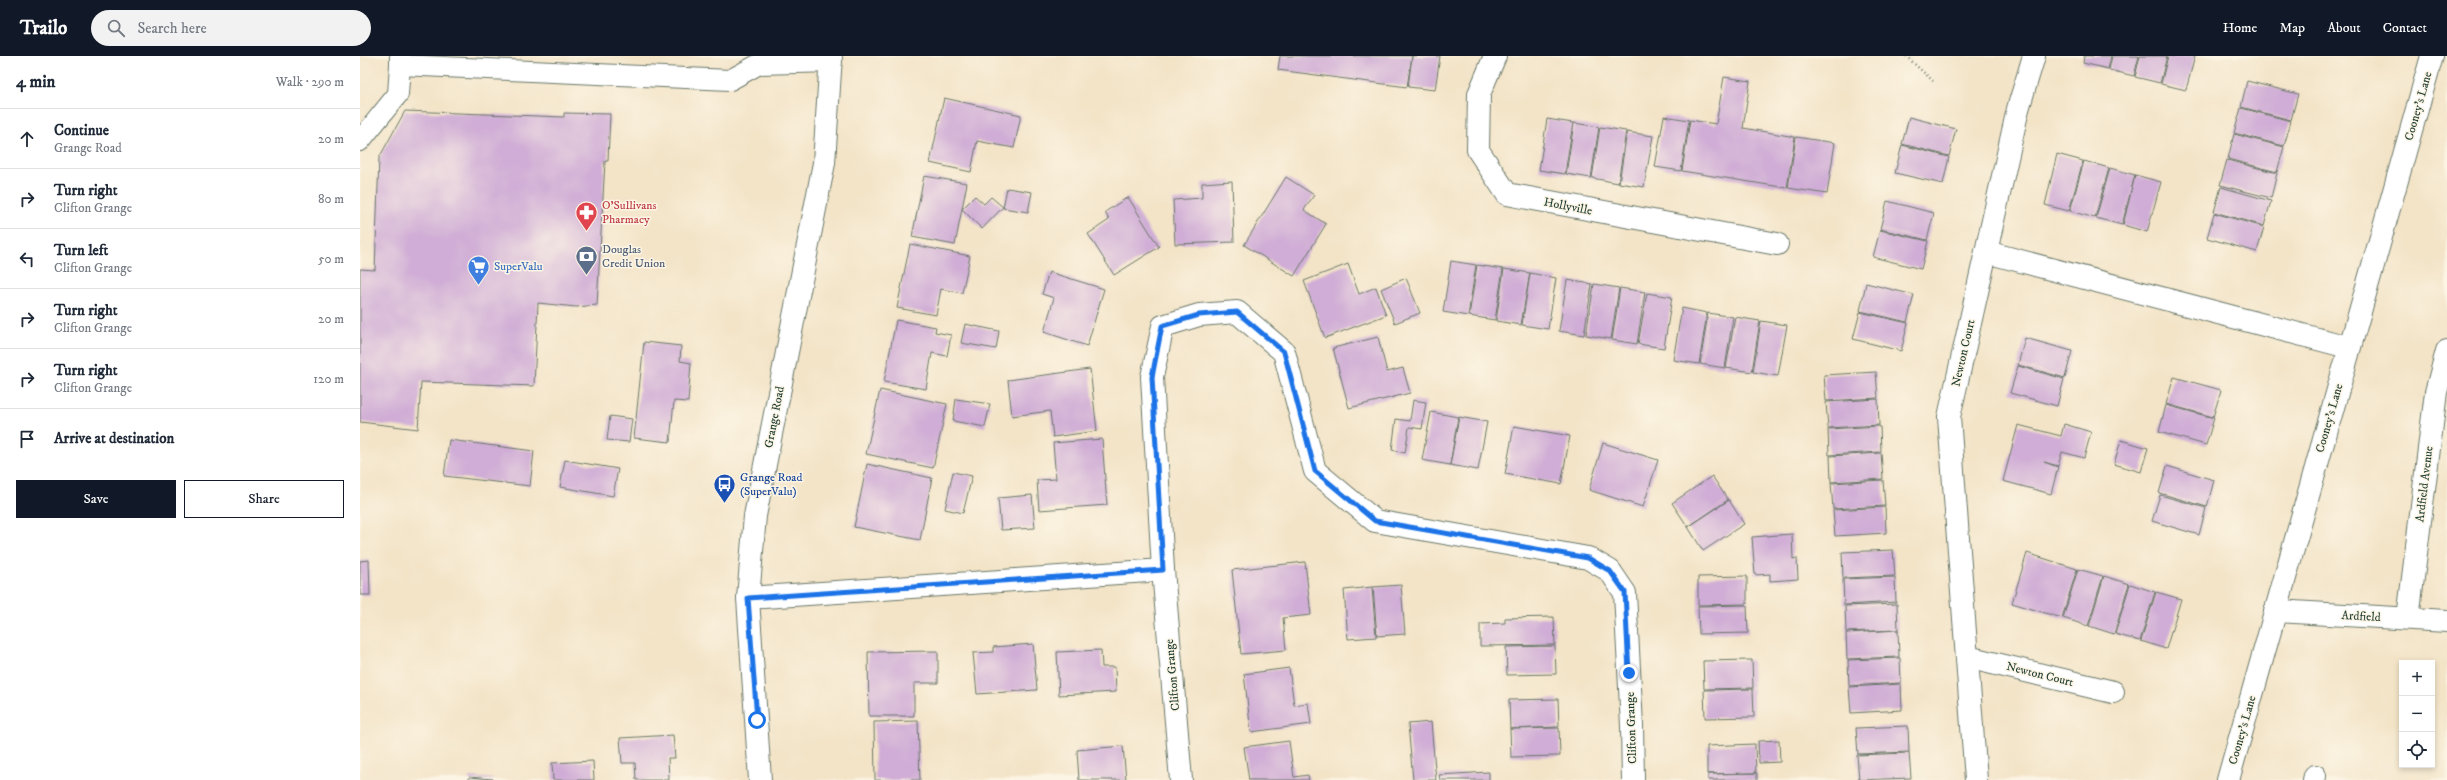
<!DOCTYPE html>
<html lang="en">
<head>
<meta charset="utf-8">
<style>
  body { margin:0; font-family:"IM FELL DW Pica",serif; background:#f2f2f3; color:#1f2937 }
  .controls { position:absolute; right:12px; bottom:12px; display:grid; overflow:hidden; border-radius:0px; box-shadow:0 2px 6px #0003 }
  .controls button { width:36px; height:36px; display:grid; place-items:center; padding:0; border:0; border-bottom:1px solid #e0e1e3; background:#fff; color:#1f2937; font:20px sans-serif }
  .stop { position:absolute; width:12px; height:12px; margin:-9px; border:3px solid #1a73e8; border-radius:50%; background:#fff }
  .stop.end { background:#1a73e8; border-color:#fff; box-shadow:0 1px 4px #0008 }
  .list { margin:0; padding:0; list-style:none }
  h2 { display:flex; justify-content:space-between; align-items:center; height:52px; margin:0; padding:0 16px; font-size:17px }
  h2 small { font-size:13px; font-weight:400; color:#747a83 }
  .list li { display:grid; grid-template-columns:26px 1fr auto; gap:12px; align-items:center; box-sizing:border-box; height:60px; padding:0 16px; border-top:1px solid #e0e1e3 }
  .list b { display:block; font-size:15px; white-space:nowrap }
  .list p { margin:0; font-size:13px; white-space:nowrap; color:#747a83 }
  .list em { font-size:13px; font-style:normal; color:#747a83 }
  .actions { display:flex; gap:8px; padding:12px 16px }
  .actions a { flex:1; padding:9px 0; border:1px solid #111827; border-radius:0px; text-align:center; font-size:14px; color:#111827 }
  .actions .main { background:#111827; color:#fff }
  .icon { flex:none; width:22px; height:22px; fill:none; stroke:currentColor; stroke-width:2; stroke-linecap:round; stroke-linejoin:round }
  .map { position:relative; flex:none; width:2087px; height:724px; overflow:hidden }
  header { display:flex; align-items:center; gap:24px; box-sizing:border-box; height:56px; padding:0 20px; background:#111827; color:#fff }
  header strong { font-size:19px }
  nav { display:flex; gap:22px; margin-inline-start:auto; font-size:14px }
  .search { width:280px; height:36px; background:#f2f2f3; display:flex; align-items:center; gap:10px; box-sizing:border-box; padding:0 14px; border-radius:22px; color:#747a83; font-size:15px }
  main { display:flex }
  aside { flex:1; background:#fff }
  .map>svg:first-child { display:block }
  .building { fill:#d0add6 }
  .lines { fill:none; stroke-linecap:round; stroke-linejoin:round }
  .lane-casing { stroke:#697768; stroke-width:22 }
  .street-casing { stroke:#697768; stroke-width:24 }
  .secondary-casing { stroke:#697768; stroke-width:24 }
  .path { stroke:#697768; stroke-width:2.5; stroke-dasharray:1 3; stroke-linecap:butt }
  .lane { stroke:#fff; stroke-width:20 }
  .street { stroke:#fff; stroke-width:22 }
  .secondary { stroke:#fff; stroke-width:22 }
  .route { stroke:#1a73e8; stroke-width:5 }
  .labels { text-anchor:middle; stroke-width:3; stroke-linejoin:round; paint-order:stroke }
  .street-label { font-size:12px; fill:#1f3d34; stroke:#fcf5e5 }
  .health-label { font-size:12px; fill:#be3a42; stroke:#fcf5e5; text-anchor:start }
  .service-label { font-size:12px; fill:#4e5e75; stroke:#fcf5e5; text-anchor:start }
  .shop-label { font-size:12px; fill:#366cbe; stroke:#fcf5e5; text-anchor:start }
  .transit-label { font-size:12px; fill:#164399; stroke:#fcf5e5; text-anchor:start }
</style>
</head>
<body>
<header>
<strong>Trailo</strong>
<div class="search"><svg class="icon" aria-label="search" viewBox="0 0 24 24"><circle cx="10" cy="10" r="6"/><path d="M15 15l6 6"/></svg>Search here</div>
<nav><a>Home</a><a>Map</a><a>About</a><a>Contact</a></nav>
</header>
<main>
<aside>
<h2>4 min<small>Walk · 290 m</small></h2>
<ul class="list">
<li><svg class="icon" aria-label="ahead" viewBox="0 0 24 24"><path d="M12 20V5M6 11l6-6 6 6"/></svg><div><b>Continue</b><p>Grange Road</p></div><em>20 m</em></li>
<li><svg class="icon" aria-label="right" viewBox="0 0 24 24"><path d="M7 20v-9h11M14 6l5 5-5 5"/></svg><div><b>Turn right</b><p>Clifton Grange</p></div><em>80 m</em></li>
<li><svg class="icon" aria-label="left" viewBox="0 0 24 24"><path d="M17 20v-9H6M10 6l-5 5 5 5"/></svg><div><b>Turn left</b><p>Clifton Grange</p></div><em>50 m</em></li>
<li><svg class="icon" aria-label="right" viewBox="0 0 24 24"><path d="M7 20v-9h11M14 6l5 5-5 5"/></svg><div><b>Turn right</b><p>Clifton Grange</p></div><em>20 m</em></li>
<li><svg class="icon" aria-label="right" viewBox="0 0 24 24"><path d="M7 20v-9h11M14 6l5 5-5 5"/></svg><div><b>Turn right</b><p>Clifton Grange</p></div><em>120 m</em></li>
<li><svg class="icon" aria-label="arrive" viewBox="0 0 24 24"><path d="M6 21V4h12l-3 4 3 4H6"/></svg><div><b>Arrive at destination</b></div></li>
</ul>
<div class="actions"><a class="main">Save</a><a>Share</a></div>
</aside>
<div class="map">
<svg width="2087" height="724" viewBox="0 0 2087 724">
  <rect width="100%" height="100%" fill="#fcf5e5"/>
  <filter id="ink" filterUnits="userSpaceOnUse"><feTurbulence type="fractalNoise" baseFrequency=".025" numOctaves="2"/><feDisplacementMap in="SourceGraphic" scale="8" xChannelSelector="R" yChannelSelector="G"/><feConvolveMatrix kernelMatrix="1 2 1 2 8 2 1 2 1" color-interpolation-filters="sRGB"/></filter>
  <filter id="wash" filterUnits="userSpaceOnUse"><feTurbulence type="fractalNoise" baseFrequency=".012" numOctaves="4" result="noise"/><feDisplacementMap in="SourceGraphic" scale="16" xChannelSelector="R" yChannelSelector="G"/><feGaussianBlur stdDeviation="0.9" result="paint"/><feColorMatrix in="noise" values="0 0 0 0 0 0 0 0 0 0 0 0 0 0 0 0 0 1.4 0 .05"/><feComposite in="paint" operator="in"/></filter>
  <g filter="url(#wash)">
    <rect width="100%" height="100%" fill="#f3e4c8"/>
    <g id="blocks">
      <!-- building -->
      <g class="building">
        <polygon points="920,0 1052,0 1047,31 918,14"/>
        <polygon points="1052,0 1080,0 1075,34 1048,31"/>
        <polygon points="1724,0 1751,0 1748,13 1723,7"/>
        <polygon points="1752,0 1779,0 1774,20 1749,14"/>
        <polygon points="1780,0 1807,0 1800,27 1775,21"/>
        <polygon points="1808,0 1835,0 1826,34 1801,28"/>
        <polygon points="1364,21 1390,25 1383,72 1435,81 1427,132 1322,115 1330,64 1356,68"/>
        <polygon points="1887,25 1938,38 1931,64 1881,51"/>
        <polygon points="584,42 661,59 654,92 617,85 611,116 570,107"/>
        <polygon points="1881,52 1931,65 1924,90 1874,77"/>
        <polygon points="45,55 204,61 204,57 250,58 248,105 245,105 237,249 216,251 178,247 174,330 61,326 58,373 0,366 0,213 15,214 19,102"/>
        <polygon points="1304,60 1329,64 1321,115 1295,111"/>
        <polygon points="1549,61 1596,73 1589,100 1542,88"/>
        <polygon points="1187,63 1213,67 1205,118 1179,114"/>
        <polygon points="1214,67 1239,71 1231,122 1206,118"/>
        <polygon points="1240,71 1266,75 1258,127 1232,122"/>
        <polygon points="1267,76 1293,80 1284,131 1259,127"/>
        <polygon points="1874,78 1924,91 1917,116 1868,103"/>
        <polygon points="1436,81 1475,87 1467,138 1428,132"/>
        <polygon points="1542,89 1589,101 1583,128 1535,117"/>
        <polygon points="1697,98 1723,105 1709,155 1685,149"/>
        <polygon points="1867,104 1917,117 1911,142 1860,129"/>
        <polygon points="1724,105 1749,112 1735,162 1710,155"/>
        <polygon points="1750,112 1775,119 1762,169 1736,162"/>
        <polygon points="1775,119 1801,126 1787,176 1763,169"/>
        <polygon points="564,120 607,127 595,189 552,181"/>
        <polygon points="926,121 954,139 944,154 966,168 934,220 884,189"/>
        <polygon points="872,125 874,186 815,188 813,144 842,142 842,127"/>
        <polygon points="1861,131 1911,145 1904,170 1854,156"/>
        <polygon points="647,132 672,136 668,156 643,152"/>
        <polygon points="615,140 624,148 631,141 643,151 622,173 602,153"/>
        <polygon points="768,141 799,191 754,219 728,178 749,164 745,156"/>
        <polygon points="1527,145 1574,157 1567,184 1520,173"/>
        <polygon points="1854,157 1904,171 1897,196 1847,182"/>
        <polygon points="1520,174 1568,185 1561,213 1513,201"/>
        <polygon points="550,188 610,200 602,237 581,233 576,259 537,252"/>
        <polygon points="1091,205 1116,209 1108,260 1083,256"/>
        <polygon points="988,208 999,238 1016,231 1026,259 965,282 944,225"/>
        <polygon points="1117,209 1143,213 1135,264 1109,260"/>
        <polygon points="1144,213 1170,217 1161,269 1136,265"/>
        <polygon points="689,216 744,233 727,290 684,276 694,242 682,238"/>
        <polygon points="1170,217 1196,222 1188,273 1162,269"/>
        <polygon points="1046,222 1060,257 1035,267 1021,233"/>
        <polygon points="1207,224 1232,228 1224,279 1199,275"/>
        <polygon points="1506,227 1554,239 1547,266 1500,255"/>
        <polygon points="1234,228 1259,232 1251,283 1226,279"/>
        <polygon points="1260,232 1285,236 1277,288 1252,284"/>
        <polygon points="1287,237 1312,241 1304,292 1278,288"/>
        <polygon points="1322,252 1347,257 1339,308 1313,304"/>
        <polygon points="1500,256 1548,267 1541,295 1493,283"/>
        <polygon points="1348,257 1373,261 1365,312 1340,308"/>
        <polygon points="1375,261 1400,265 1392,316 1366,312"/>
        <polygon points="536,264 576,271 575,276 591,279 587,300 572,297 566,333 524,326"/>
        <polygon points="1401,265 1427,269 1418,320 1393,316"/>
        <polygon points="605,268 639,275 636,293 601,287"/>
        <polygon points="1018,281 1027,316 1043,312 1050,337 989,352 973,292"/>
        <polygon points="1665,282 1712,295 1705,322 1658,309"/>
        <polygon points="284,286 321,290 320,305 331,307 328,346 314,345 310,386 274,382"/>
        <polygon points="1658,310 1704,323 1697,350 1650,337"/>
        <polygon points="730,313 737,375 693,381 690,355 652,360 648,324"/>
        <polygon points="1516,316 1518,342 1466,345 1464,319"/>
        <polygon points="1814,321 1861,334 1853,361 1806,348"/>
        <polygon points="520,334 587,348 573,412 506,398"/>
        <polygon points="596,343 630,348 625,371 593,365"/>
        <polygon points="1518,343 1519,369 1468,372 1466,346"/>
        <polygon points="1053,344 1066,346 1062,373 1049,371 1045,397 1032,394 1036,363 1050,365"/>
        <polygon points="1806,349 1854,362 1846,389 1799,376"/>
        <polygon points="1071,356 1098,361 1090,409 1062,404"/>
        <polygon points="250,360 272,363 269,386 247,384"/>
        <polygon points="1099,361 1127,366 1118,414 1090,409"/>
        <polygon points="1704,368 1731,376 1724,402 1702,396 1698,410 1684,406 1698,411 1691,438 1643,425 1658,369 1701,380"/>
        <polygon points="1154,370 1210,380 1201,428 1145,418"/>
        <polygon points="1520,370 1521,396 1469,399 1468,373"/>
        <polygon points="742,383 747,449 679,454 677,424 696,423 693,387"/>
        <polygon points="89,384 174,395 170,430 84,420"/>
        <polygon points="1761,384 1788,392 1781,416 1754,408"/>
        <polygon points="1243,387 1298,404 1283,451 1229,434"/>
        <polygon points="1521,397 1523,423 1471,426 1470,400"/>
        <polygon points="205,404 258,413 253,440 200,431"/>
        <polygon points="507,408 572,422 560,484 494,471"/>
        <polygon points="1807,410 1854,424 1847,451 1799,437"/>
        <polygon points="593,416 612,420 603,457 585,453"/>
        <polygon points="1352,420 1368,444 1328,471 1312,447"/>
        <polygon points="1523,424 1525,450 1473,453 1471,427"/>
        <polygon points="672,439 675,472 641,474 638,442"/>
        <polygon points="1800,439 1846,452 1839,479 1792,465"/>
        <polygon points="1369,444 1384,468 1343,495 1328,471"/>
        <polygon points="1525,451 1526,477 1475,480 1473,454"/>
        <polygon points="1432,478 1433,503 1437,502 1438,523 1410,525 1410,518 1395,519 1392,481"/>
        <polygon points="1533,494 1535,520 1483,522 1482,496"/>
        <polygon points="1667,497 1717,513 1702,562 1652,547"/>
        <polygon points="9,504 10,539 0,539 0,505"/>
        <polygon points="945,506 951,559 923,562 926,594 881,598 872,514"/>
        <polygon points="1718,513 1743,520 1728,570 1703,562"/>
        <polygon points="1387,520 1387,548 1338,549 1338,521"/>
        <polygon points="1744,520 1769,528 1754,578 1729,570"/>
        <polygon points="1535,521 1536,546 1484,549 1483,523"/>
        <polygon points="1770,528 1795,536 1780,585 1755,578"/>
        <polygon points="1041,529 1045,578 1017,580 1013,531"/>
        <polygon points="1012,531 1016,581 988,583 984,534"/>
        <polygon points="1796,536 1821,543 1806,593 1781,585"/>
        <polygon points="1537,548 1538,574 1486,576 1485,550"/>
        <polygon points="1387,549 1388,577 1339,578 1338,550"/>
        <polygon points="1194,561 1195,589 1120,590 1120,568 1145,567 1145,562"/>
        <polygon points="1538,574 1539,601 1487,603 1486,577"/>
        <polygon points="673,588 677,634 617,638 613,597 633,596 633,591"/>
        <polygon points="1195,590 1196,618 1147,619 1146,591"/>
        <polygon points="741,594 742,611 755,611 756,636 699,639 697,596"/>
        <polygon points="578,595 578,627 554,627 554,660 509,660 508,596"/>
        <polygon points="1540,602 1541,627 1489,630 1488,604"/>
        <polygon points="1392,604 1393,632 1344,633 1343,605"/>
        <polygon points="929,612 934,649 948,647 951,668 891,676 884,618"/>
        <polygon points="1541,628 1542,654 1491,657 1489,631"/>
        <polygon points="1393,633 1394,661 1345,662 1344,634"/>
        <polygon points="1198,643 1199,671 1150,673 1149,644"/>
        <polygon points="558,665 560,724 515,724 514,666"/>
        <polygon points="1071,666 1076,724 1053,724 1048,668"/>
        <polygon points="1548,670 1549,696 1498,698 1496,672"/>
        <polygon points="1199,672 1200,700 1151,701 1150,673"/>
        <polygon points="313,679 315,702 308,702 309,724 276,724 275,707 262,707 260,682"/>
        <polygon points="1419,684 1420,706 1399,707 1398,685"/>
        <polygon points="929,685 934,721 948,719 949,724 889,724 884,691"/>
        <polygon points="1395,688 1396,717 1347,718 1347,690"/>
        <polygon points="763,690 766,724 719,724 717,694"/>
        <polygon points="1549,697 1551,722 1499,724 1497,699"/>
        <polygon points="233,705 234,724 193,724 192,707"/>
        <polygon points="1129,716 1129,724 1080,724 1079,719"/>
        <polygon points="1397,717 1397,724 1348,724 1348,718"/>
        <polygon points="109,721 133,723 133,724 109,724"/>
      </g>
    </g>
  </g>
  <g filter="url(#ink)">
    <use href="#blocks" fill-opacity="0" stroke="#697768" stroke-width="1"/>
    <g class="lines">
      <defs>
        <g id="lane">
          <polyline points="40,0 40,9 370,24 399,8 472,6"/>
          <polyline points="0,85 38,38 40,9"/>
        </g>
        <g id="street">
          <polyline points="1135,0 1119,38 1118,94 1147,138 1417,188"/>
          <polyline points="1626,196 1988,291"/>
          <polyline points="388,542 803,514"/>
          <polyline points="1915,555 2087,565"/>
          <polyline points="2048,562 2076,336 2087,295"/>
          <polyline points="1607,601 1753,636"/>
          <polyline points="821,724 803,514 792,321 803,270 839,259 877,256 924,296 955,415 1015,465 1228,502 1250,515 1265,537 1272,670 1273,724"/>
          <polyline points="1616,724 1589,361 1658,53 1674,0"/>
          <polyline points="1954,724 1955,720"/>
        </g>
        <g id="secondary">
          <polyline points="400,724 388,542 395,460 464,107 471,0"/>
          <polyline points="1868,724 2072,0"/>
        </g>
      </defs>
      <!-- lane casing -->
      <use href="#lane" class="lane-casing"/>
      <!-- street casing -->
      <use href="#street" class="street-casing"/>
      <!-- secondary casing -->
      <use href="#secondary" class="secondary-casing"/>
      <!-- path -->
      <polyline class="path" points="1546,0 1573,25"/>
      <!-- lane -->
      <use href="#lane" class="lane"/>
      <!-- street -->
      <use href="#street" class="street"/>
      <!-- secondary -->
      <use href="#secondary" class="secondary"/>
    </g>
  </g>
  <g class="lines" filter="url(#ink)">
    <!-- route -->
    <polyline class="route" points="397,664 388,542 803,514 792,321 802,270 839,259 877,256 924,296 955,415 1015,465 1228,502 1250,515 1265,536 1269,617"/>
  </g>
  <!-- icons -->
  <defs>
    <symbol id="pharmacy-pin" viewBox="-11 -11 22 30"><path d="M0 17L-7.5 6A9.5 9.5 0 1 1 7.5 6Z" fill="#e0444e" stroke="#fcf5e5"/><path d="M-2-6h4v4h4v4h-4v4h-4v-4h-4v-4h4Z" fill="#fff"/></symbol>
    <symbol id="bank-pin" viewBox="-11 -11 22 30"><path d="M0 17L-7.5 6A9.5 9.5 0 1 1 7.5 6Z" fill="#5c6f8a" stroke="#fcf5e5"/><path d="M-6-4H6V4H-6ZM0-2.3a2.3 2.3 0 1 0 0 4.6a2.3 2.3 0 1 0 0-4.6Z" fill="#fff"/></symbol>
    <symbol id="supermarket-pin" viewBox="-11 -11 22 30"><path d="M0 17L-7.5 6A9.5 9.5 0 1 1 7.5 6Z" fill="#3f7fe0" stroke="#fcf5e5"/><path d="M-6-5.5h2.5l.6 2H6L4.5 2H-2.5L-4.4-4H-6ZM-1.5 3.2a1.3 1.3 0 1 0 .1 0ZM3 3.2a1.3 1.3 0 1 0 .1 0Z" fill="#fff"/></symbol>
    <symbol id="bus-pin" viewBox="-11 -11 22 30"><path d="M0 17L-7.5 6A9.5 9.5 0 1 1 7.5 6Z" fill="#1a4fb4" stroke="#fcf5e5"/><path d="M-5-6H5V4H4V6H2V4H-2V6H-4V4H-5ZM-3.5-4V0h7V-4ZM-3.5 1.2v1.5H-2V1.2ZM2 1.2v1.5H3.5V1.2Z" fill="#fff"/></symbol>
  </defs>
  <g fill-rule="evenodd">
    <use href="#pharmacy-pin" x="214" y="144" width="25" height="34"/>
    <use href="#bank-pin" x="214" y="188" width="25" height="34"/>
    <use href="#supermarket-pin" x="106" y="198" width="25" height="34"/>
    <use href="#bus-pin" x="352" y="416" width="25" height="34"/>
  </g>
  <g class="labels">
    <!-- street labels -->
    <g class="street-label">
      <text transform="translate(2058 50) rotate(-74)" y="4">Cooney's Lane</text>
      <text transform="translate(1208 150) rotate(11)" y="4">Hollyville</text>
      <text transform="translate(1603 297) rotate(-77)" y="4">Newton Court</text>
      <text transform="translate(414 361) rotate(-79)" y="4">Grange Road</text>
      <text transform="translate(1969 362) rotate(-74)" y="4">Cooney's Lane</text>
      <text transform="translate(2064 428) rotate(-83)" y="4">Ardfield Avenue</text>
      <text transform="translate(2001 560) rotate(3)" y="4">Ardfield</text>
      <text transform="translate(1680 618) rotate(14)" y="4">Newton Court</text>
      <text transform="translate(812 619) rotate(-95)" y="4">Clifton Grange</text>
      <text transform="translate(1271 672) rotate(-92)" y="4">Clifton Grange</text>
      <text transform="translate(1882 674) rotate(-74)" y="4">Cooney's Lane</text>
    </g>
    <!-- health labels -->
    <g class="health-label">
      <text x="242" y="153">O'Sullivans<tspan x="242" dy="14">Pharmacy</tspan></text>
    </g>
    <!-- service labels -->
    <g class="service-label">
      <text x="242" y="197">Douglas<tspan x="242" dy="14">Credit Union</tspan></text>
    </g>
    <!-- shop labels -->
    <g class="shop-label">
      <text x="134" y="214">SuperValu</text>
    </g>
    <!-- transit labels -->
    <g class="transit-label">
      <text x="380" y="425">Grange Road<tspan x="380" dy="14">(SuperValu)</tspan></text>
    </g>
  </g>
</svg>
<div class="controls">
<button>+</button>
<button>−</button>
<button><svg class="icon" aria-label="locate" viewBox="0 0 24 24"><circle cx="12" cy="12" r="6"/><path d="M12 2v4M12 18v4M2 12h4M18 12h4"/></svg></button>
</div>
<div class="stop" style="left:397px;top:664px"></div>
<div class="stop end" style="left:1269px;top:617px"></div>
</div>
</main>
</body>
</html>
